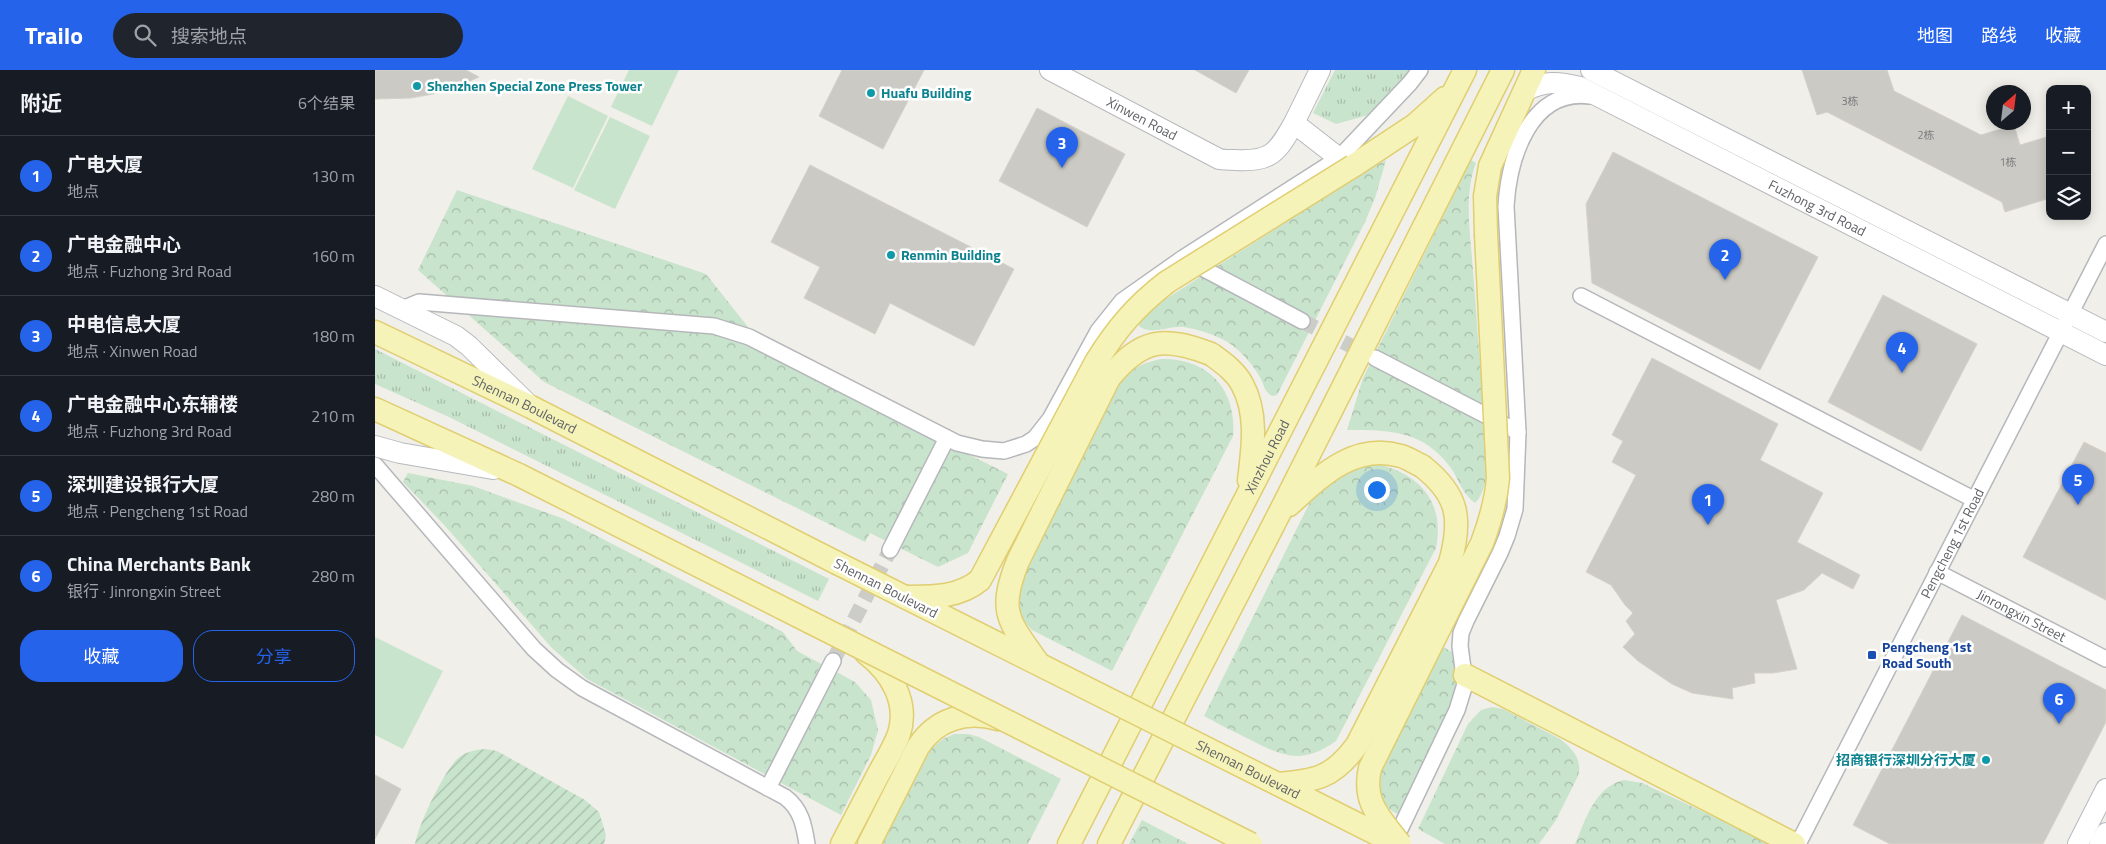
<!DOCTYPE html>
<html lang="zh">
<head>
<meta charset="utf-8">
<style>
  body { margin:0; font-family:"Titillium Web","Noto Sans SC",sans-serif; background:#20242c; color:#f1f3f6 }
  .controls { position:absolute; right:15px; top:15px; display:grid; overflow:hidden; border-radius:10px; box-shadow:0 2px 12px #0003 }
  .controls button { width:45px; height:45px; display:grid; place-items:center; padding:0; border:0; border-bottom:1px solid #363941; background:#171b24; color:#f1f3f6; font:25px sans-serif }
  .compass { position:absolute; left:1611px; top:15px; width:45px; height:45px; border-radius:50%; background:#171b24; box-shadow:0 2px 12px #0003; rotate:28deg }
  .you { position:absolute; left:1001px; top:419px; width:18px; height:18px; margin:-12px; border:4px solid #fff; border-radius:50%; background:#1a73e8; box-shadow:0 0 0 8px #1a73e833 }
  .badge { display:grid; place-items:center; width:32px; height:32px; border-radius:50%; background:#2563eb; color:#fff; font-size:16px; font-weight:700 }
  .pin { position:absolute; translate:-50% -41px; filter:drop-shadow(0 1px 2px #0008) }
  .pin::after { content:''; position:absolute; top:26px; width:18px; height:15px; background:inherit; clip-path:polygon(0 0,100% 0,50% 100%) }
  .list { margin:0; padding:0; list-style:none }
  h2 { display:flex; justify-content:space-between; align-items:center; height:65px; margin:0; padding:0 20px; font-size:21px }
  h2 small { font-size:16px; font-weight:400; color:#9ea1a6 }
  .list li { display:grid; grid-template-columns:32px 1fr auto; gap:15px; align-items:center; box-sizing:border-box; height:80px; padding:0 20px; border-top:1px solid #363941 }
  .list b { display:block; font-size:19px; white-space:nowrap }
  .list p { margin:0; font-size:16px; white-space:nowrap; color:#9ea1a6 }
  .list em { font-size:16px; font-style:normal; color:#9ea1a6 }
  .actions { display:flex; gap:10px; padding:15px 20px }
  .actions a { flex:1; padding:11px 0; border:1px solid #2563eb; border-radius:20px; text-align:center; font-size:18px; color:#2563eb }
  .actions .main { background:#2563eb; color:#fff }
  .icon { flex:none; width:28px; height:28px; fill:none; stroke:currentColor; stroke-width:2; stroke-linecap:round; stroke-linejoin:round }
  .map { position:relative; flex:none; width:1731px; height:774px; overflow:hidden }
  header { display:flex; align-items:center; gap:30px; box-sizing:border-box; height:70px; padding:0 25px; background:#2563eb; color:#fff }
  header strong { font-size:24px }
  nav { display:flex; gap:28px; margin-inline-start:auto; font-size:18px }
  .search { width:350px; height:45px; background:#20242c; display:flex; align-items:center; gap:12px; box-sizing:border-box; padding:0 18px; border-radius:28px; color:#9ea1a6; font-size:19px }
  main { display:flex }
  aside { flex:1; background:#171b24 }
  .map>svg:first-child { display:block }
  .grass { fill:url(#grass-tufts) }
  .forest { fill:url(#forest-crowns) }
  .garden { fill:url(#garden-furrows) }
  .pitch { fill:#c9e4cc }
  .building { fill:#cbcac5; stroke:#d4d2c8 }
  .lines { fill:none; stroke-linecap:round; stroke-linejoin:round }
  .street-tunnel { stroke:#ccccc8; stroke-width:15; stroke-dasharray:15 8; stroke-linecap:butt }
  .street-casing { stroke:#b5b7bb; stroke-width:18 }
  .secondary-casing { stroke:#b7b9be; stroke-width:22 }
  .primary-casing { stroke:#e0ce71; stroke-width:25 }
  .street { stroke:#fff; stroke-width:15 }
  .secondary { stroke:#fff; stroke-width:20 }
  .primary { stroke:#f5f3b8; stroke-width:22 }
  .primary-bridge-casing { stroke:#e0ce71; stroke-width:25; stroke-linecap:butt }
  .primary-bridge { stroke:#f5f3b8; stroke-width:22 }
  .culture-dot { fill:#0f9aa8; stroke:#fff; stroke-width:2 }
  .transit-dot { fill:#1a4fb4; stroke:#fff; stroke-width:2 }
  .labels { text-anchor:middle; stroke-width:5; stroke-linejoin:round; paint-order:stroke }
  .number-label { font-size:11px; fill:#7b7c7e }
  .culture-label { font-size:14px; font-weight:bold; fill:#0d838f; stroke:#fff; text-anchor:start }
  .street-label { font-size:14px; fill:#606267; stroke:#fff }
  .transit-label { font-size:14px; font-weight:bold; fill:#164399; stroke:#fff; text-anchor:start }
</style>
</head>
<body>
<header>
<strong>Trailo</strong>
<div class="search"><svg class="icon" aria-label="search" viewBox="0 0 24 24"><circle cx="10" cy="10" r="6"/><path d="M15 15l6 6"/></svg>搜索地点</div>
<nav><a>地图</a><a>路线</a><a>收藏</a></nav>
</header>
<main>
<aside>
<h2>附近<small>6个结果</small></h2>
<ul class="list">
<li><span class="badge">1</span><div><b>广电大厦</b><p>地点</p></div><em>130 m</em></li>
<li><span class="badge">2</span><div><b>广电金融中心</b><p>地点 · Fuzhong 3rd Road</p></div><em>160 m</em></li>
<li><span class="badge">3</span><div><b>中电信息大厦</b><p>地点 · Xinwen Road</p></div><em>180 m</em></li>
<li><span class="badge">4</span><div><b>广电金融中心东辅楼</b><p>地点 · Fuzhong 3rd Road</p></div><em>210 m</em></li>
<li><span class="badge">5</span><div><b>深圳建设银行大厦</b><p>地点 · Pengcheng 1st Road</p></div><em>280 m</em></li>
<li><span class="badge">6</span><div><b>China Merchants Bank</b><p>银行 · Jinrongxin Street</p></div><em>280 m</em></li>
</ul>
<div class="actions"><a class="main">收藏</a><a>分享</a></div>
</aside>
<div class="map">
<svg width="1731" height="774" viewBox="0 0 1731 774">
  <defs>
    <pattern id="grass-tufts" width="24" height="20" patternUnits="userSpaceOnUse" patternTransform="scale(1.25)"><rect width="24" height="20" fill="#c9e4cc"/><path d="M3 7l-1-3M5 7V3M7 7l1-3M15 17l-1-3M17 17v-4M19 17l1-3" fill="none" stroke="#a7bca9"/></pattern>
    <pattern id="forest-crowns" width="20" height="18" patternUnits="userSpaceOnUse" patternTransform="scale(1.25)"><rect width="20" height="18" fill="#c9e4cc"/><path d="M2 6a3 3 0 1 1 6 0M12 15a3 3 0 1 1 6 0" fill="none" stroke="#a7bca9"/></pattern>
    <pattern id="garden-furrows" width="10" height="10" patternUnits="userSpaceOnUse" patternTransform="scale(1.25)"><rect width="10" height="10" fill="#c9e4cc"/><path d="M-1 1l2-2M0 10L10 0M9 11l2-2" fill="none" stroke="#a7bca9"/></pattern>
  </defs>
  <rect width="100%" height="100%" fill="#f0efe9"/>
  <!-- grass -->
  <g class="grass">
    <polygon points="960,0 1038,0 997,44 961,54 938,43"/>
    <polygon points="0,279 454,509 443,531 74,347 0,314"/>
  </g>
  <!-- forest -->
  <g class="forest">
    <path d="M1011,90L1000,128L990,152L902,325L897,326C889,322 889,314 885,307C877,293 862,276 847,269C835,263 822,259 809,257C796,255 775,266 764,256L765,248L783,234L996,98Z"/>
    <path d="M1096,90L1101,93C1088,126 1096,166 1098,202C1101,232 1102,262 1105,292C1108,323 1124,411 1100,433C1088,425 1084,410 1076,398C1048,360 1015,360 972,360L988,308Z"/>
    <polygon points="82,120 331,204 396,286 633,404 593,483 563,497 495,463 490,472 169,312 43,200"/>
    <path d="M786,289C833,288 862,319 858,366L737,601L657,560C638,541 643,531 643,506L734,325C753,304 757,295 786,289Z"/>
    <path d="M1002,394C1045,404 1070,432 1061,478L961,671C927,695 908,687 874,669C859,662 844,654 829,646L938,426L972,397Z"/>
    <polygon points="33,403 98,416 189,449 408,562 422,581 480,612 496,630 503,660 496,685 466,745 212,609 177,578 71,457 28,412"/>
    <path d="M1068,577L1079,583L1086,600L1074,642L1023,744C1003,736 1004,718 1007,700Z"/>
    <path d="M1117,637L1128,639L1185,669C1197,678 1208,690 1203,706L1181,750L1164,774H1070L1043,759L1093,654L1106,640Z"/>
    <polygon points="579,664 593,664 604,667 686,709 653,774 507,774 556,679 568,669"/>
    <path d="M1249,710L1267,713L1397,774H1200C1211,750 1219,717 1249,710Z"/>
    <polygon points="767,750 813,774 754,774"/>
  </g>
  <!-- garden -->
  <path class="garden" d="M110,679L122,681L210,730L224,742L231,765L229,774H40C43,755 68,704 81,690C89,682 99,680 110,679Z"/>
  <!-- pitch -->
  <g class="pitch">
    <polygon points="254,0 304,0 277,56 236,37"/>
    <polygon points="193,26 233,46 198,118 157,99"/>
    <polygon points="235,47 275,66 240,139 199,120"/>
    <polygon points="0,567 68,601 28,679 0,665"/>
  </g>
  <!-- building -->
  <g class="building">
    <polygon points="0,0 91,0 104,7 77,19 58,24 36,28 0,29"/>
    <polygon points="467,0 549,0 508,79 444,46"/>
    <polygon points="820,0 874,0 861,23"/>
    <polygon points="1427,0 1512,0 1519,21 1606,65 1639,55 1645,75 1675,66 1675,110 1671,111 1675,128 1630,142 1627,132 1452,42 1442,45"/>
    <polygon points="662,38 750,84 712,157 624,111"/>
    <polygon points="1238,82 1443,187 1385,300 1217,213 1211,134"/>
    <polygon points="435,95 639,199 599,276 515,233 500,264 429,228 445,197 396,172"/>
    <polygon points="1508,225 1602,274 1546,381 1453,332"/>
    <polygon points="1277,288 1403,354 1385,390 1448,423 1422,472 1485,505 1478,519 1447,503 1429,520 1401,530 1422,599 1398,603 1379,603 1380,613 1357,618 1358,629 1317,623 1297,614 1263,591 1248,577 1260,564 1251,551 1258,543 1250,535 1236,515 1211,502 1261,405 1237,392 1248,371 1237,365"/>
    <polygon points="1709,372 1731,383 1731,530 1648,487"/>
    <polygon points="1587,545 1731,620 1731,652 1668,774 1515,774 1478,755"/>
    <polygon points="0,705 26,719 0,769"/>
  </g>
  <g class="lines">
    <!-- street-tunnel -->
    <g class="street-tunnel">
      <polyline points="927,251 994,285"/>
      <polyline points="458,591 515,480"/>
    </g>
    <defs>
      <g id="street">
        <polyline points="814,191 927,251"/>
        <polyline points="1206,226 1600,430"/>
        <polyline points="27,239 44,232 339,256 374,267 582,373 607,379 629,381 651,374 660,368 675,349 723,261 747,231 808,188 964,88 1035,13 1045,0"/>
        <polyline points="1000,288 1143,362"/>
        <path d="M0,395L159,579L182,600L207,618L410,727C426,739 429,755 432,774"/>
        <polyline points="515,480 572,368"/>
        <path id="s1" d="M1562,502L1731,589"/>
        <polyline points="393,718 458,591"/>
        <path d="M1018,774L1082,640L1090,614L1085,576L1086,563L1091,551L1125,483L1132,466L1140,439L1143,362L1131,136C1134,88 1155,18 1215,26"/>
        <path id="s2" d="M1423,774L1731,174"/>
      </g>
      <g id="secondary">
        <path id="s3" d="M675,0L844,89C850,90 855,90 860,90C896,92 902,83 919,53L964,88"/>
        <polyline points="1216,0 1731,262"/>
        <path id="s4" d="M1149,21C1171,11 1181,11 1205,17L1731,285"/>
        <polyline points="919,53 945,0"/>
        <polyline points="0,226 81,266 94,276 151,332"/>
        <polyline points="0,376 25,383 118,399"/>
        <polyline points="1703,774 1731,719"/>
        <polyline points="1725,774 1731,763"/>
      </g>
      <g id="primary">
        <polyline points="978,96 1040,55 1070,28"/>
        <polyline points="1111,164 1110,126 1115,96 1159,0"/>
        <path id="s5" d="M0,262L156,337L462,493"/>
        <path d="M836,284C847,292 860,301 867,314C883,343 878,378 874,410"/>
        <polyline points="0,339 144,405 435,552"/>
        <path d="M914,435C945,407 979,372 1026,386C1033,388 1040,393 1047,396"/>
        <polyline points="1090,605 1419,774"/>
        <path d="M467,774C479,751 491,728 503,705C510,692 519,678 524,664C534,632 516,602 491,583"/>
        <path d="M494,774L543,677C561,649 591,640 623,649"/>
        <path id="s6" d="M694,774L1090,0"/>
        <polyline points="734,774 905,442 1128,0"/>
      </g>
    </defs>
    <!-- street casing -->
    <use href="#street" class="street-casing"/>
    <!-- secondary casing -->
    <use href="#secondary" class="secondary-casing"/>
    <!-- primary casing -->
    <use href="#primary" class="primary-casing"/>
    <!-- street -->
    <use href="#street" class="street"/>
    <!-- secondary -->
    <use href="#secondary" class="secondary"/>
    <!-- primary -->
    <use href="#primary" class="primary"/>
    <defs>
      <g id="primary-bridge">
        <path id="s7" d="M462,493L1022,774"/>
        <path d="M530,527C557,527 583,528 605,510L721,292C742,258 761,236 792,212L978,96"/>
        <polyline points="435,552 876,774"/>
        <path d="M663,593C634,551 622,543 643,491L734,308C767,268 789,266 836,284"/>
        <path d="M903,714C942,710 958,708 982,675L1075,493C1087,449 1084,425 1047,396"/>
        <path d="M1025,774C1006,749 987,733 995,698L1107,473C1115,452 1121,431 1123,408L1111,164"/>
      </g>
    </defs>
    <!-- primary-bridge casing -->
    <use href="#primary-bridge" class="primary-bridge-casing"/>
    <!-- primary-bridge -->
    <use href="#primary-bridge" class="primary-bridge"/>
  </g>
  <!-- markers -->
  <g class="culture-dot">
    <circle cx="42" cy="16" r="5"/>
    <circle cx="496" cy="23" r="5"/>
    <circle cx="516" cy="185" r="5"/>
    <circle cx="1611" cy="690" r="5"/>
  </g>
  <rect class="transit-dot" x="1492" y="580" width="10" height="10" rx="2.5"/>
  <g class="labels">
    <!-- number labels -->
    <g class="number-label">
      <text x="1475" y="35">3栋</text>
      <text x="1551" y="69">2栋</text>
      <text x="1633" y="96">1栋</text>
    </g>
    <!-- culture labels -->
    <g class="culture-label">
      <text x="52" y="21">Shenzhen Special Zone Press Tower</text>
      <text x="506" y="28">Huafu Building</text>
      <text x="526" y="190">Renmin Building</text>
      <text x="1601" y="695" text-anchor="end">招商银行深圳分行大厦</text>
    </g>
    <!-- street labels -->
    <g class="street-label">
      <text dy="5" stroke="none"><textPath href="#s3" startOffset="104">Xinwen Road</textPath></text>
      <text dy="5" stroke="none"><textPath href="#s4" startOffset="324">Fuzhong 3rd Road</textPath></text>
      <text dy="5" stroke="none"><textPath href="#s5" startOffset="166">Shennan Boulevard</textPath></text>
      <text dy="5" stroke="none"><textPath href="#s6" startOffset="435">Xinzhou Road</textPath></text>
      <text dy="5" stroke="none"><textPath href="#s2" startOffset="338">Pengcheng 1st Road</textPath></text>
      <text transform="translate(511 518) rotate(27)" y="5">Shennan Boulevard</text>
      <text dy="5" stroke="none"><textPath href="#s1" startOffset="95">Jinrongxin Street</textPath></text>
      <text dy="5" stroke="none"><textPath href="#s7" startOffset="460">Shennan Boulevard</textPath></text>
    </g>
    <!-- transit labels -->
    <g class="transit-label">
      <text x="1507" y="582">Pengcheng 1st<tspan x="1507" dy="16">Road South</tspan></text>
    </g>
  </g>
</svg>
<div class="controls">
<button>+</button>
<button>−</button>
<button><svg class="icon" aria-label="layers" viewBox="0 0 24 24"><path d="M12 4l9 5-9 5-9-5zM3 14l9 5 9-5"/></svg></button>
</div>
<svg class="compass" viewBox="-18 -18 36 36"><path d="M0-13l5 13h-10z" fill="#e53935"/><path d="M0 13l5-13h-10z" fill="#9ea1a6"/></svg>
<div class="you"></div>
<div class="pin badge" style="left:1333px;top:455px">1</div>
<div class="pin badge" style="left:1350px;top:210px">2</div>
<div class="pin badge" style="left:687px;top:98px">3</div>
<div class="pin badge" style="left:1527px;top:303px">4</div>
<div class="pin badge" style="left:1703px;top:435px">5</div>
<div class="pin badge" style="left:1684px;top:654px">6</div>
</div>
</main>
</body>
</html>
